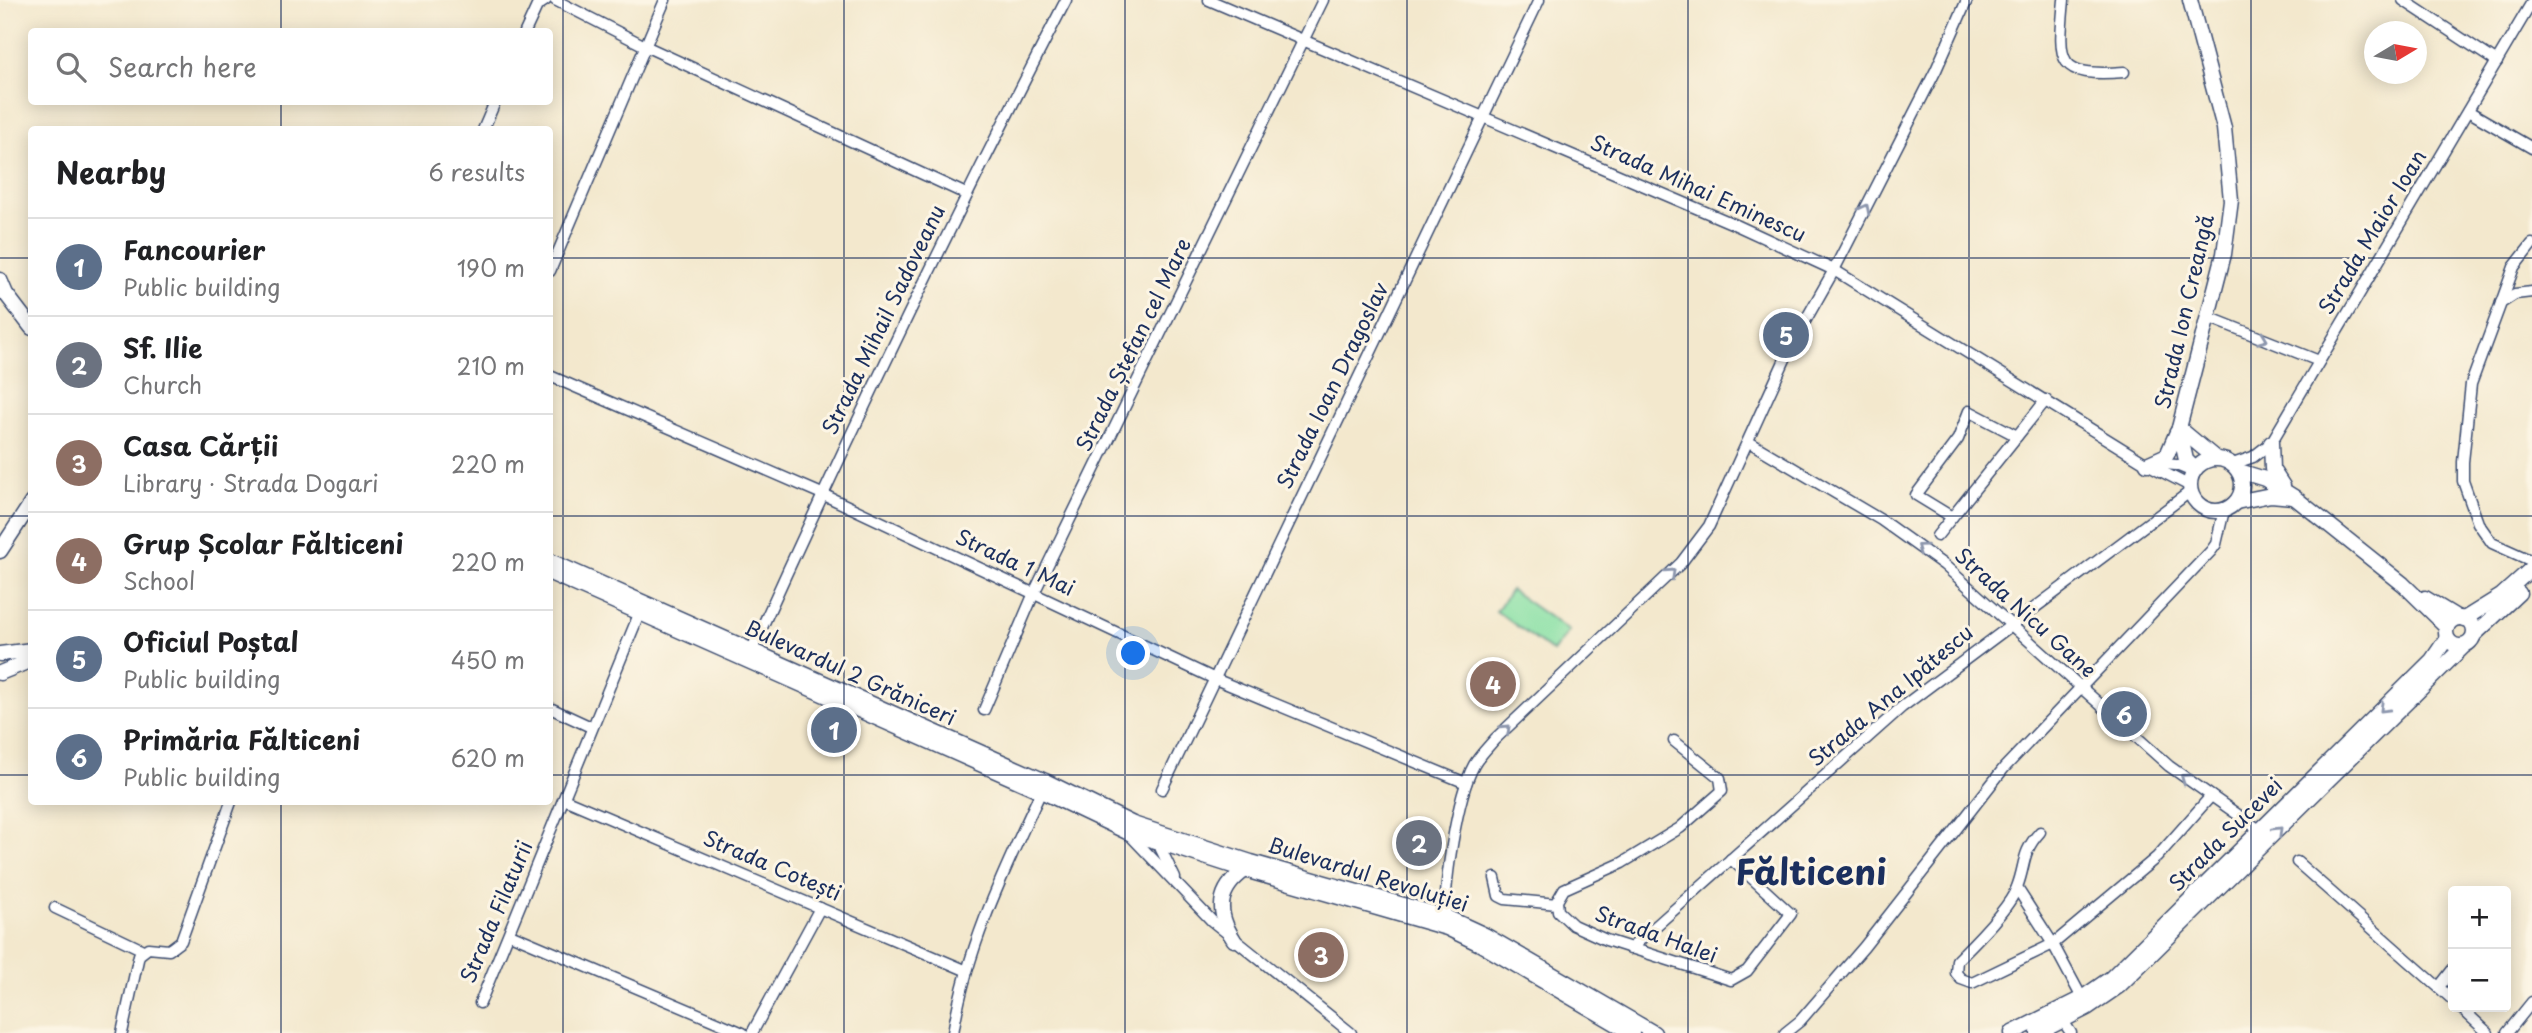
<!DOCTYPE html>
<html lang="en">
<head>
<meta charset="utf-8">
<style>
  body { margin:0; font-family:"Playpen Sans",sans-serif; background:#f2f2f2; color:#202124 }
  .controls { position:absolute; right:21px; bottom:21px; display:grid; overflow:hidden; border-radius:7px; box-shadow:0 4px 18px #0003 }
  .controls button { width:63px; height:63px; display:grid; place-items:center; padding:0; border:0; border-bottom:2px solid #e0e0e0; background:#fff; color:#202124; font:35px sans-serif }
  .compass { position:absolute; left:2364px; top:21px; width:63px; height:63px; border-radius:50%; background:#fff; box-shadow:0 4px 18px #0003; rotate:80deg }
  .you { position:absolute; left:1134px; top:654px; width:24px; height:24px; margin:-18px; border:5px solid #fff; border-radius:50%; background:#1a73e8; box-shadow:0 0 0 10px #1a73e833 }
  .badge { display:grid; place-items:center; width:46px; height:46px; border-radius:50%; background:#d1495b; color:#fff; font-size:23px; font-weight:700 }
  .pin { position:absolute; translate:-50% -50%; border:4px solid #fff; box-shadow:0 2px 7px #0006 }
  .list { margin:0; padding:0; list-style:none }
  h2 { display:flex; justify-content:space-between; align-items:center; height:91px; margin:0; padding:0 28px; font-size:30px }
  h2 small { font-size:23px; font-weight:400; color:#757577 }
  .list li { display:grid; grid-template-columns:46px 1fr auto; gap:21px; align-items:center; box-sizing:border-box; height:98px; padding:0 28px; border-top:2px solid #e0e0e0 }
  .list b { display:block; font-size:26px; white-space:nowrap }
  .list p { margin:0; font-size:23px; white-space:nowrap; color:#757577 }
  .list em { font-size:23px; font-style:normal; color:#757577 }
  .icon { flex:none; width:38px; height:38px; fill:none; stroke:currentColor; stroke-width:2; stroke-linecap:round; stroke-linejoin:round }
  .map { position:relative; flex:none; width:2532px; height:1033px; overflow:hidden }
  .search { position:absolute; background:#fff; box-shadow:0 4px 18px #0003; left:28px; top:28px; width:525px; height:77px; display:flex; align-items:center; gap:18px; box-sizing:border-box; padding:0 24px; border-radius:7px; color:#757577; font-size:26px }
  .panel { position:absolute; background:#fff; box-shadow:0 4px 18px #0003; left:28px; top:126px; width:525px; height:679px; border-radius:7px }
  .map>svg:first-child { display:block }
  .green { fill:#88e0a5; stroke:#528882; stroke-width:2 }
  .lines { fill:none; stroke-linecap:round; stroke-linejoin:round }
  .minor-casing { stroke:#3b4b6f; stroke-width:13 }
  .major-casing { stroke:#3b4b6f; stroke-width:17 }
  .minor { stroke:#fff; stroke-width:10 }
  .major { stroke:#fff; stroke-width:14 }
  .oneway { stroke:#8d97ae }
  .grid { fill:none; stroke:#1b2f5e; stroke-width:2; stroke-opacity:0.55 }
  .labels { text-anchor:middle; stroke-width:6; stroke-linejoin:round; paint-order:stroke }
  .street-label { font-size:21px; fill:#1b2f5e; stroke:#fcf5e5 }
  .town-label { font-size:35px; font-weight:bold; fill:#1b2f5e; stroke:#fcf5e5 }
</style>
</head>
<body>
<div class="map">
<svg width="2532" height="1033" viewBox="0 0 2532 1033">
  <rect width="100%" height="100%" fill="#fcf5e5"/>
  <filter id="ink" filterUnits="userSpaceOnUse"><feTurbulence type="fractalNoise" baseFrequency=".0143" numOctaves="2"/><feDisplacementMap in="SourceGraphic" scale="14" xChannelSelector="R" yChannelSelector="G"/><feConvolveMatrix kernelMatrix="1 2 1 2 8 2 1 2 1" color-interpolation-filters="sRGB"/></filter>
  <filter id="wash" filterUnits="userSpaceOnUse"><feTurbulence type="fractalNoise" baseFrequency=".00686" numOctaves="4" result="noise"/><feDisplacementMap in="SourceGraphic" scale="28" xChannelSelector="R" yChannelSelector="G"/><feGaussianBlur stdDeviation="1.57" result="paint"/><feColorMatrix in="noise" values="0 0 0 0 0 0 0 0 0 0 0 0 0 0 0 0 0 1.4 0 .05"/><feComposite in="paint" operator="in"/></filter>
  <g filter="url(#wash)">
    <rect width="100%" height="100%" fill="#f3e8cd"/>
    <!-- green -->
    <polygon class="green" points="1511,590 1569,631 1553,652 1496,611"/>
  </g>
  <g filter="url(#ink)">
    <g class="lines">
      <defs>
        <g id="minor">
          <polyline points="555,0 645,46 966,194"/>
          <polyline points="1209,0 1736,225 1834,270 2147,464 2190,486"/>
          <path d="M2064,0C2058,63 2056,77 2124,72"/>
          <polyline points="2403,0 2497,62"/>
          <polyline points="525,32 537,6 546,0"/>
          <polyline points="2468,111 2532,148"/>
          <polyline points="483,130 495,102"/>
          <polyline points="550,271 665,0"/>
          <polyline points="2532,292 2515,294 2501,303 2471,384 2463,462 2463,481 2478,523 2492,543 2532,561"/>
          <polyline points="2501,303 2514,267 2532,244"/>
          <polyline points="2208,317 2319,361"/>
          <polyline points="550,376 822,494 1215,679 1466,783"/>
          <polyline points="1749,442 1881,520 1944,565 2169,766 2261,831"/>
          <polyline points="2153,463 2176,465 2193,472"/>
          <polyline points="2233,464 2253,457 2271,443 2532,2"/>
          <polyline points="1952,517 1916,495 1958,439 1969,411 2017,436"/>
          <polyline points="1937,536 2046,400"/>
          <path d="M749,656C849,434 954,216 1066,0"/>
          <polyline points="550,708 591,727"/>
          <polyline points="984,710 1034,593 1323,0"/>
          <polyline points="1674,741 1720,778 1722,791 1680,828 1622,863 1564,889 1557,901 1558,911 1573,925 1606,940 1731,980 1747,971 1791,914 1731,859"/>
          <polyline points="1162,789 1539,0"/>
          <polyline points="564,799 965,970"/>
          <polyline points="1127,832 1212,921 1351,1033"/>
          <path d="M2040,832C2021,853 2026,864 2017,887C2010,908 1973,944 1957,960L1956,973L1961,979L1972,983L2053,944L2157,857L2211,796"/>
          <polyline points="1156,839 1175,878"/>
          <polyline points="2297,862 2453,1000"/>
          <polyline points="1495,878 1499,896 1505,899 1557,904"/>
          <polyline points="2017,888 2053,944 2082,998"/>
          <polyline points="55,908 143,950"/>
          <path d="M1446,922C1443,887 1457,796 1474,765C1479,756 1488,747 1495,739L1681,563L1709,526L1791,346L1834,270L1936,70L1967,0"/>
          <polyline points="510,934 743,1033"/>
          <polyline points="1630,949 1902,707 2191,491"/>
          <polyline points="2439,987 2453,969"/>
          <polyline points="480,1003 642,607"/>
          <polyline points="2460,1007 2488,1033"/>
          <polyline points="2063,1021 2071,1033"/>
          <polyline points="122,1033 139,955 148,948 169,950 181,941 231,802"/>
          <polyline points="752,1033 820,908"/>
          <path d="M953,1033C967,945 1006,867 1043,787"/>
          <polyline points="1785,1033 1800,1021 1864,947 2004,768 2211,551 2216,544 2224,510"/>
          <polyline points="2507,1033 2532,1002"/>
        </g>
        <g id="major">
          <polyline points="2190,0 2224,128 2231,200 2224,254 2179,428 2186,460 2195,469"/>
          <polyline points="0,280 6,294 32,328"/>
          <polyline points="2179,428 2215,458"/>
          <polyline points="2271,443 2272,469 2283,486"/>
          <circle cx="2216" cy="485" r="26"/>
          <polyline points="2147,464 2167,455 2177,432"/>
          <polyline points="2239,471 2265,479 2294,497 2403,584 2447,627"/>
          <polyline points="2236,502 2271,495 2293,497"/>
          <polyline points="0,551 32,502"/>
          <polyline points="550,561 1045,781 1133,824 1251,862 1446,917 1485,935 1654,1033"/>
          <polyline points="550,573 1041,791 1127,832 1245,870 1447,928 1480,944 1632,1033"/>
          <polyline points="2425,598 2458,618"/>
          <circle cx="2460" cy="632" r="14"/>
          <polyline points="2464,619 2501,596 2532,568"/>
          <polyline points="2474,635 2519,593"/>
          <polyline points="0,654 32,650"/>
          <polyline points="0,673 32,660"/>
          <path d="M1234,940C1216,912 1217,890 1245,870"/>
          <polyline points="2012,1033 2082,998 2111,978 2432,660 2447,638"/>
          <polyline points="2038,1033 2087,1008 2119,986 2464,646"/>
        </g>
      </defs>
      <!-- minor casing -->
      <use href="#minor" class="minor-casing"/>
      <!-- major casing -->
      <use href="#major" class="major-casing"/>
      <!-- minor -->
      <use href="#minor" class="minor"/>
      <!-- major -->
      <use href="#major" class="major"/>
    </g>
    <!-- one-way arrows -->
    <defs><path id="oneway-chevron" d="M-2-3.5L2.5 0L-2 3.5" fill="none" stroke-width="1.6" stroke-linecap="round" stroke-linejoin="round" transform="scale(1.75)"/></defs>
    <g class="oneway">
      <use href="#oneway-chevron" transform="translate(1865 209) rotate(-63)"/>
      <use href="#oneway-chevron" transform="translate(2263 339) rotate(21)"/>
      <use href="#oneway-chevron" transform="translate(1921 548) rotate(-144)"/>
      <use href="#oneway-chevron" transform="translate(1671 573) rotate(-43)"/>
      <use href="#oneway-chevron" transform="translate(2384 708) rotate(136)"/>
      <use href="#oneway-chevron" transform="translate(1506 729) rotate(-43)"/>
      <use href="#oneway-chevron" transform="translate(2185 778) rotate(-145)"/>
      <use href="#oneway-chevron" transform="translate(2278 831) rotate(-45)"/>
    </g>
  </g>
  <!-- grid -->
  <path class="grid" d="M281,0V32M563,0V1033M844,0V1033M1125,0V1033M1407,0V1033M1688,0V1033M1969,0V1033M2251,0V1033M281,102V130M0,258H32M550,258H2532M0,516H32M550,516H2532M0,775H32M550,775H2532M281,802V1033"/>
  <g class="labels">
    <!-- street labels -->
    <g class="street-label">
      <text transform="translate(1698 189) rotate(24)" y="7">Strada Mihai Eminescu</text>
      <text transform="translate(2373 232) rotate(-59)" y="7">Strada Maior Ioan</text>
      <text transform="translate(2185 312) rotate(-77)" y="7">Strada Ion Creangă</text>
      <text transform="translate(884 320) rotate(-64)" y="7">Strada Mihail Sadoveanu</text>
      <text transform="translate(1134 345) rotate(-64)" y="7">Strada Ștefan cel Mare</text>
      <text transform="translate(1333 386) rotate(-64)" y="7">Strada Ioan Dragoslav</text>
      <text transform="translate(1015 563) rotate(25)" y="7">Strada 1 Mai</text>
      <text transform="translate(2025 613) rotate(42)" y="7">Strada Nicu Gane</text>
      <text transform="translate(850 673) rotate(24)" y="7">Bulevardul 2 Grăniceri</text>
      <text transform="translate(1891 696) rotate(-40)" y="7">Strada Ana Ipătescu</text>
      <text transform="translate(2226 835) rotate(-45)" y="7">Strada Sucevei</text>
      <text transform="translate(772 866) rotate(23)" y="7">Strada Cotești</text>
      <text transform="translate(1368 875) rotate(17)" y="7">Bulevardul Revoluției</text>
      <text transform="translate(497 912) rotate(-67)" y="7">Strada Filaturii</text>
      <text transform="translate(1656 935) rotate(20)" y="7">Strada Halei</text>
    </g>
    <!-- town labels -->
    <g class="town-label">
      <text x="1811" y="885">Fălticeni</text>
    </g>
  </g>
</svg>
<div class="controls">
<button>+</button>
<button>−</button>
</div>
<svg class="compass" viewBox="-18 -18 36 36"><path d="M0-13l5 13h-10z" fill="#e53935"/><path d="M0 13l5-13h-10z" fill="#757577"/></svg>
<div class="you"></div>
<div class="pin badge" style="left:834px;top:730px;background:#5c6f8a">1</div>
<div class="pin badge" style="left:1419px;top:843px;background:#6b7280">2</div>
<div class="pin badge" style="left:1321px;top:955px;background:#8d6e63">3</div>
<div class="pin badge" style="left:1493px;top:684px;background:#8d6e63">4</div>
<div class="pin badge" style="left:1786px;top:335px;background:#5c6f8a">5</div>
<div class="pin badge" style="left:2124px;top:714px;background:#5c6f8a">6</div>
<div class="search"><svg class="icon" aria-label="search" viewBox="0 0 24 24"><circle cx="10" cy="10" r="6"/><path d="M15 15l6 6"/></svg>Search here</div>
<section class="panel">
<h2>Nearby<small>6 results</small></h2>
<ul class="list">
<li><span class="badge" style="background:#5c6f8a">1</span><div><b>Fancourier</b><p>Public building</p></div><em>190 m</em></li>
<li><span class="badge" style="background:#6b7280">2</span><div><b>Sf. Ilie</b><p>Church</p></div><em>210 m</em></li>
<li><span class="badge" style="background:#8d6e63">3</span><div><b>Casa Cărții</b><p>Library · Strada Dogari</p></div><em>220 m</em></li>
<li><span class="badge" style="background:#8d6e63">4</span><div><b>Grup Școlar Fălticeni</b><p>School</p></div><em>220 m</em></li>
<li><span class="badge" style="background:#5c6f8a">5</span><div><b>Oficiul Poștal</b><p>Public building</p></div><em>450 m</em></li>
<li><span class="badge" style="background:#5c6f8a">6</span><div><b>Primăria Fălticeni</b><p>Public building</p></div><em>620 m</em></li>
</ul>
</section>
</div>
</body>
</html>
